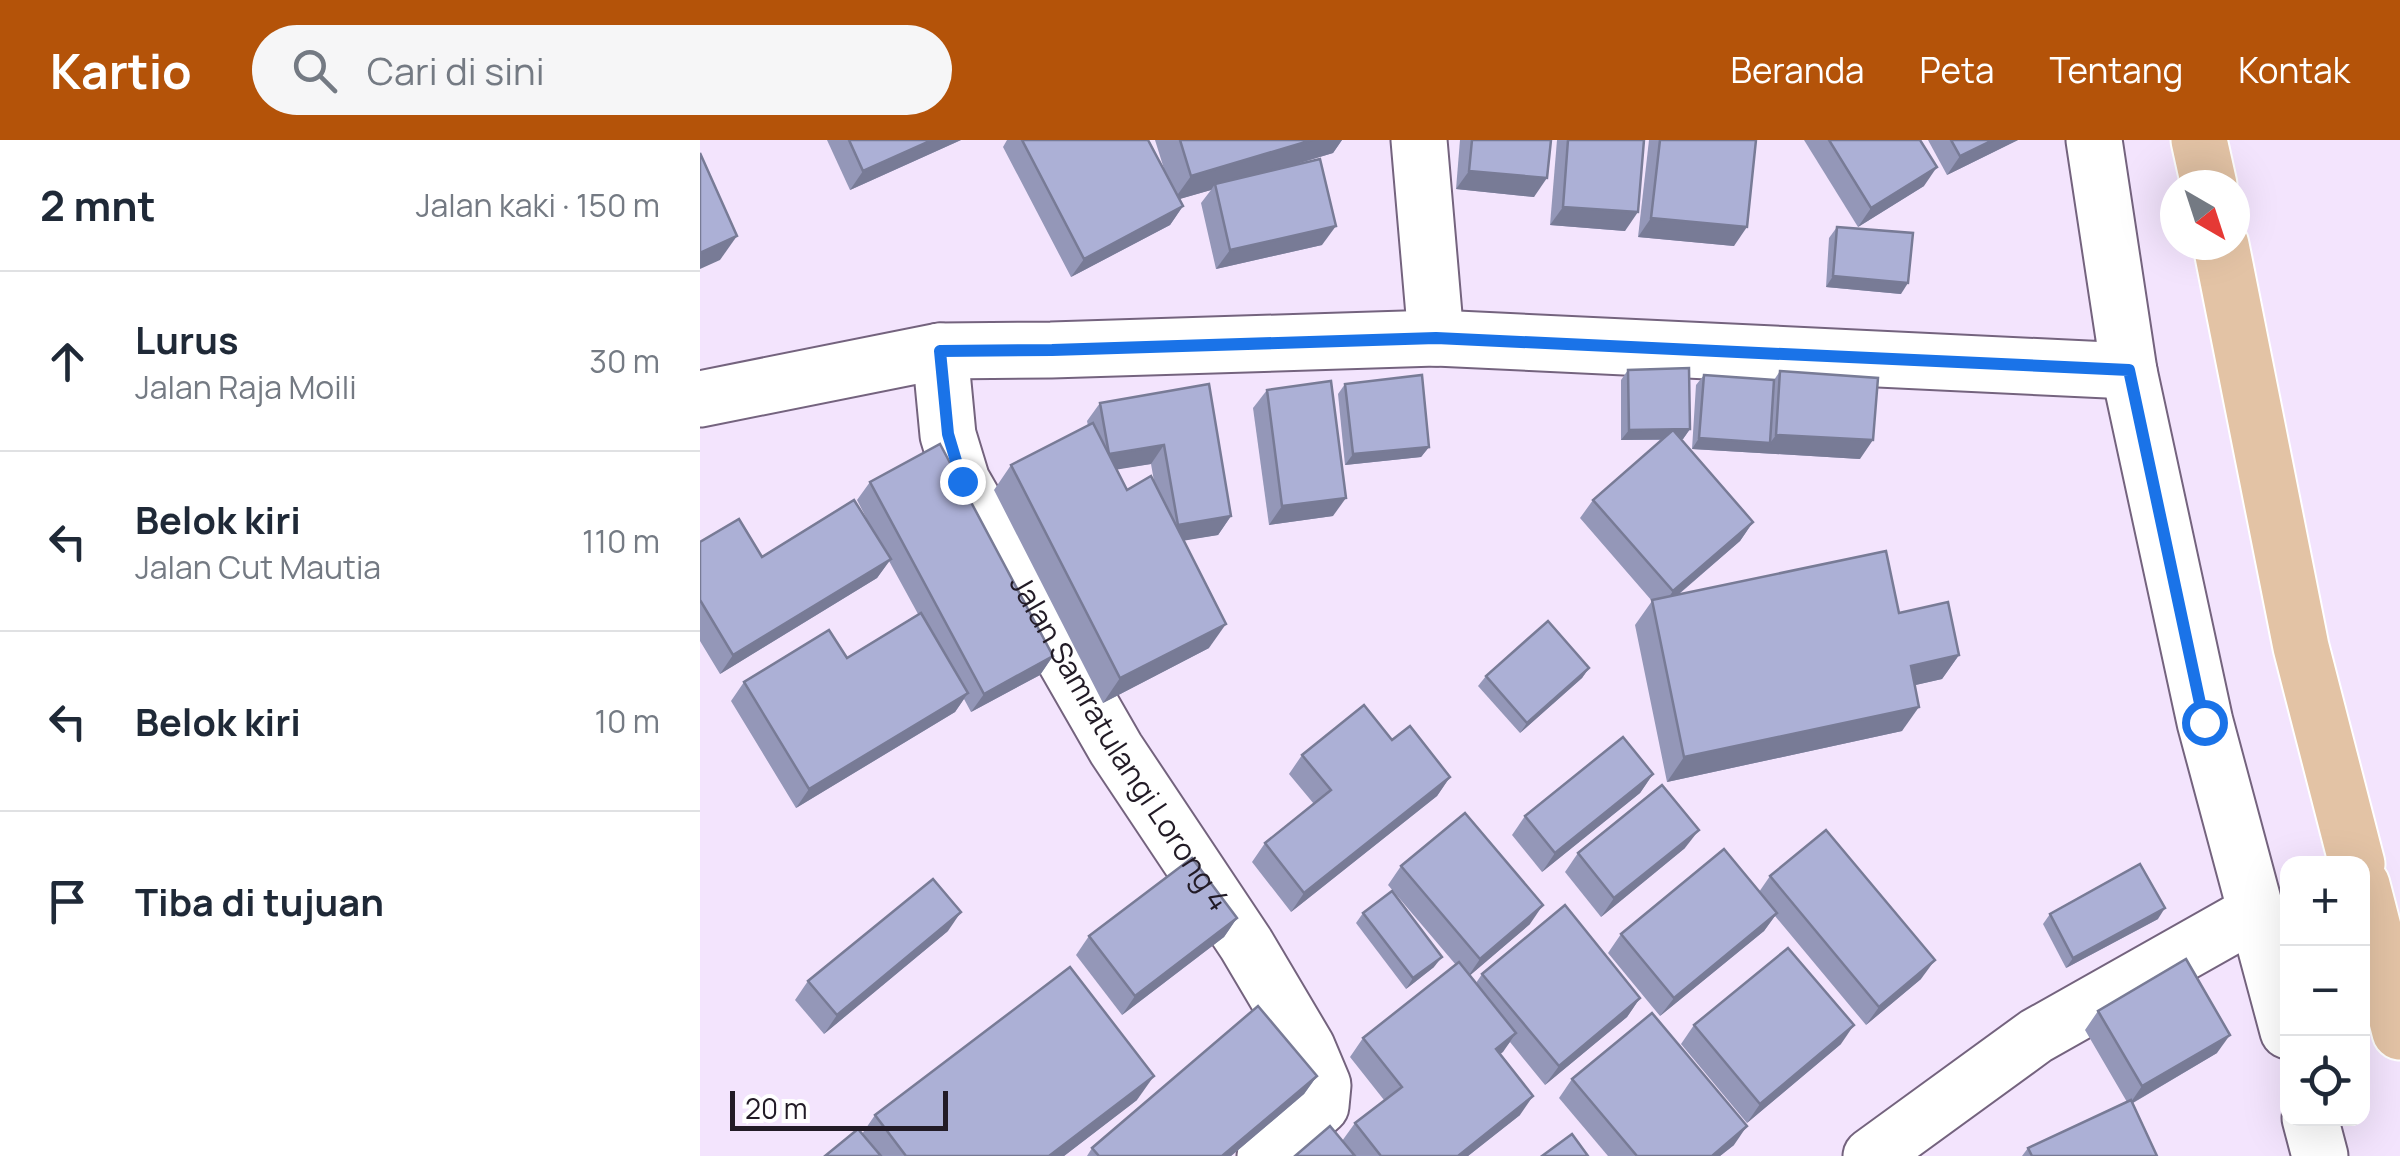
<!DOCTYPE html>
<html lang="id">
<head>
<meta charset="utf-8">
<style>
  body { margin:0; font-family:Manrope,sans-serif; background:#f6f6f7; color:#1f2937 }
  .controls { position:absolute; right:30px; bottom:30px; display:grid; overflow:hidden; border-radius:20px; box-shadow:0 10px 40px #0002 }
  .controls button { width:90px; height:90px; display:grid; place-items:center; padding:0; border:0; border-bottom:2px solid #e0e1e3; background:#fff; color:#1f2937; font:50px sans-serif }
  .compass { position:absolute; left:1460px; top:30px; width:90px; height:90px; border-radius:50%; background:#fff; box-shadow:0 10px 40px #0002; rotate:141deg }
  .scale { position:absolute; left:30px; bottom:25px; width:218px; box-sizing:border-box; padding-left:10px; border:5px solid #221b26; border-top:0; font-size:28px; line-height:35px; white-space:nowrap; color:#221b26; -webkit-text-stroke:8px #fff; paint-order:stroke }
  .stop { position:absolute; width:30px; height:30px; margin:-22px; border:8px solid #1a73e8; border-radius:50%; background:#fff }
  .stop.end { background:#1a73e8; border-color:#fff; box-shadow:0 2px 10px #0008 }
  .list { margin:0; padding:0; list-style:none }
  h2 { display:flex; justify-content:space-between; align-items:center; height:130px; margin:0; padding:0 40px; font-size:42px }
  h2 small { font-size:32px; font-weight:400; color:#747a83 }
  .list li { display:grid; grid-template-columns:65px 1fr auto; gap:30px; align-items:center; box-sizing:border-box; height:180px; padding:0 40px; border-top:2px solid #e0e1e3 }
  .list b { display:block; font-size:38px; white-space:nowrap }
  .list p { margin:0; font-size:32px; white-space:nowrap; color:#747a83 }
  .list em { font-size:32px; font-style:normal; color:#747a83 }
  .icon { flex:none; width:55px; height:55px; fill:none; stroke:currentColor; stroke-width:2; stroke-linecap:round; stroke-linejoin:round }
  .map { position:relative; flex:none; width:1700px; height:1016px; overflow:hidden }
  header { display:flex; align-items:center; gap:60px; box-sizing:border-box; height:140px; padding:0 50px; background:#b45309; color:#fff }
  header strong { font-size:48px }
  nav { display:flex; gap:55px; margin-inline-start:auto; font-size:35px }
  .search { width:700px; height:90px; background:#f6f6f7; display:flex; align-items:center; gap:25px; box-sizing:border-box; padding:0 35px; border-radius:55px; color:#747a83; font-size:38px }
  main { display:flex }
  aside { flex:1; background:#fff }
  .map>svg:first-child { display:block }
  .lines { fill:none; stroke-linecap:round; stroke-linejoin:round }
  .street-casing { stroke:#74637e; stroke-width:59 }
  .secondary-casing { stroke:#74637e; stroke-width:59 }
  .primary-casing { stroke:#fff; stroke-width:59 }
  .street { stroke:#fff; stroke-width:55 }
  .secondary { stroke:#fff; stroke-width:55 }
  .primary { stroke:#e3c3a5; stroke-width:55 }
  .wall { fill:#9497b8; fill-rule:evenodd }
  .shaded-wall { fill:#787b96 }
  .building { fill:#acb0d6; stroke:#787b96; stroke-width:2.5 }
  .route { stroke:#1a73e8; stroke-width:12 }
  .labels { text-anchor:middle; stroke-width:10; stroke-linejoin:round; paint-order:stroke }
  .street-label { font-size:30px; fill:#221b26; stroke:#fff }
</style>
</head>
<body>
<header>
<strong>Kartio</strong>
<div class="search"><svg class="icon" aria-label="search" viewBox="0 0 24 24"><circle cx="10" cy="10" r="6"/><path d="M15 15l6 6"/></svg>Cari di sini</div>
<nav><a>Beranda</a><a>Peta</a><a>Tentang</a><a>Kontak</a></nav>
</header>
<main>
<aside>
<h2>2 mnt<small>Jalan kaki · 150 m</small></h2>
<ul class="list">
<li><svg class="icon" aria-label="ahead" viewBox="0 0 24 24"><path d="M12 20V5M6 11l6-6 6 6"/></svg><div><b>Lurus</b><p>Jalan Raja Moili</p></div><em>30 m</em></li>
<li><svg class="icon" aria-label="left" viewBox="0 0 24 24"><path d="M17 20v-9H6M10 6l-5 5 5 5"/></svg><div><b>Belok kiri</b><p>Jalan Cut Mautia</p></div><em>110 m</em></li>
<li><svg class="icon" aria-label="left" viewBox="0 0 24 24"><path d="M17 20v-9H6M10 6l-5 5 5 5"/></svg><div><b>Belok kiri</b></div><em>10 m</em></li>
<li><svg class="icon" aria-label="arrive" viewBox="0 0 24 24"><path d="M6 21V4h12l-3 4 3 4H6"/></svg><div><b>Tiba di tujuan</b></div></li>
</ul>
</aside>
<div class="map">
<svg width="1700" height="1016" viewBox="0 0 1700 1016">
  <rect width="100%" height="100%" fill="#f3e4fd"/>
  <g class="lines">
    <defs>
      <g id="street">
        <polyline points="719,0 736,198"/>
        <path id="s1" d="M240,211L248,295L262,341L416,609L546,804L607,907L623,945L621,966L565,1016"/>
        <polyline points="1429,231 1505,582 1588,891"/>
        <polyline points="1610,978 1620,1016"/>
        <polyline points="1171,1016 1336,896 1556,772"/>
      </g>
      <polyline id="secondary" points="0,259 240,211 351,210 736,198 1429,231 1394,0"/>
      <g id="primary">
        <polyline points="1499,0 1509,45"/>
        <polyline points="1521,105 1601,507 1657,724"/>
        <polyline points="1662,745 1700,892"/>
      </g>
    </defs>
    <!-- street casing -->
    <use href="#street" class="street-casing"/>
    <!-- secondary casing -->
    <use href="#secondary" class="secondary-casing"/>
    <!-- primary casing -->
    <use href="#primary" class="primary-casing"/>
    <!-- street -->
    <use href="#street" class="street"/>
    <!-- secondary -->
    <use href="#secondary" class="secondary"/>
    <!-- primary -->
    <use href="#primary" class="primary"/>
  </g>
  <!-- wall -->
  <g class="wall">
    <polygon points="127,0 261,0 150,50"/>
    <polygon points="307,0 448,0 465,32 455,0 642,0 633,13 590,26 622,105 516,129 501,63 511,50 479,59 483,66 470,85 371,137 303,7"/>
    <polygon points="760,0 851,0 834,57 756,49"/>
    <polygon points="857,0 944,0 925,91 850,85"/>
    <polygon points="949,0 1056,0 1034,106 938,97"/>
    <polygon points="1104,0 1220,0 1224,46 1158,87"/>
    <polygon points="1228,0 1318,0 1247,35"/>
    <polygon points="1137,87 1201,154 1126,147 1129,98"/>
    <polygon points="928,230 990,289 983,299 981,299 1053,382 1040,401 978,455 1199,473 1259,515 1242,539 1215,545 1202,591 967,642 935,485 952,461 880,378 893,360 962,300 921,300 921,240"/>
    <polygon points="1080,231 1160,319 992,309 996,245 1004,235 1074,240"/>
    <path d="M509,244L531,376L518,395L484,400L509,508L403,563L294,350L311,325L388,286L387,281L400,263ZM451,324L454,341L427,350L416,329Z"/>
    <polygon points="645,244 729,307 721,317 645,325 638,254"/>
    <polygon points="567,250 633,376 569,385 553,268"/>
    <polygon points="170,342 353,516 340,535 271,572 264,559 255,572 96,668 31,561 44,542 147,518 218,474 189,421 177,438 20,534 0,501 0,402 62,417 173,391 157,360"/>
    <polygon points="889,528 882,538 820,593 778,546 786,536"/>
    <polygon points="692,600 750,637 737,656 591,772 552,722 565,703 614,664 589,634 602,615"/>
    <polygon points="953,634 940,653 842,732 812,695 825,676"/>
    <polygon points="985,708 901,777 865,732 878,713"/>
    <polygon points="701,726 830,784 770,835 776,843 782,834 940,858 927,877 845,945 810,902 800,914 820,975 768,1016 595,1016 642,1001 655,983 684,960 650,917 663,898 756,825 688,745"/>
    <polygon points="1070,736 1221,839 1166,885 1075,776 1064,791 960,876 908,813 921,794 1059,752"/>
    <polygon points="663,773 734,827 706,849 656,783"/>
    <polygon points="1350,774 1458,779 1366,828 1343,784"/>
    <polygon points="537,778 524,797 422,875 376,815 389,796"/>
    <polygon points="248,791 124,894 95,860 108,841"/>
    <polygon points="1398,871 1517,913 1433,963 1457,1016 1322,1016 1328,1008 1427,962 1385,890"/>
    <polygon points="994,885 1141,904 1047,983 981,904"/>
    <polygon points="617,936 604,954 531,1016 387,1016 392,1008"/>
    <polygon points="872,939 1034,1005 1020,1016 908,1016 859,958"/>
    <polygon points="437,960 364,1016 125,1016 162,994 175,975"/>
  </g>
  <!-- shaded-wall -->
  <g class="shaded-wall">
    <polygon points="232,0 261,0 150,50 163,31"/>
    <polygon points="612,0 642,0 633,13 516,48 515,44 511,50 473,61 491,36"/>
    <polygon points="1293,0 1318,0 1247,35 1260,16"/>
    <polygon points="1237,27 1224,46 1158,87 1171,68"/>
    <polygon points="769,31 847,38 834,57 756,49"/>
    <polygon points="483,66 470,85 371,137 384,119"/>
    <polygon points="863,67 938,72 925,91 850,85"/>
    <polygon points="951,78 1047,87 1034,106 938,97"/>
    <polygon points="636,86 622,105 516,129 530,110"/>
    <polygon points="37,96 20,120 0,129 0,113"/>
    <polygon points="1133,136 1208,143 1201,154 1126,147"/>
    <polygon points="990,289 983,299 921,300 929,290"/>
    <polygon points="1076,295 1173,300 1160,319 992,309 999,298 1070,303"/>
    <polygon points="464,305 451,324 396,333 409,314"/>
    <polygon points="729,307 721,317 645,325 653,314"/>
    <polygon points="646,358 633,376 569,385 582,366"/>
    <polygon points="531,376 518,395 464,404 478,385"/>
    <polygon points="1053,382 1040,401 960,470 973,451"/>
    <polygon points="191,419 177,438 20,534 33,515"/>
    <polygon points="526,484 509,508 403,563 420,538"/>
    <polygon points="1259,515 1242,539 1194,550 1211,526"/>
    <polygon points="353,516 340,535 271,572 284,554"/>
    <polygon points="889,528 882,538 820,593 827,583"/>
    <polygon points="268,553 255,572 96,668 109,649"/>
    <polygon points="1219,567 1202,591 967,642 984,617"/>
    <polygon points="953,634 940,653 842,732 855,713"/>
    <polygon points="750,637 737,656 591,772 604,753"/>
    <polygon points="999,690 985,708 901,777 914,758"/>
    <polygon points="843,765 830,784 767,838 780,819"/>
    <polygon points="1465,768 1458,779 1366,828 1373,818"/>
    <polygon points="261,772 248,791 124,894 137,875"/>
    <polygon points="1077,773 1064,791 960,876 974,858"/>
    <polygon points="537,778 524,797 422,875 435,856"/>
    <polygon points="742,817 734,827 706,849 713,838"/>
    <polygon points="1235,820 1221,839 1166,885 1179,867"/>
    <polygon points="940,858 927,877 845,945 859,926"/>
    <polygon points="1154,885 1141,904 1047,983 1060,964"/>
    <polygon points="816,893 803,912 783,927 796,909"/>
    <polygon points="1530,895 1517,913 1429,965 1442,946"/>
    <polygon points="454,936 437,960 364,1016 349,1016"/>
    <polygon points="617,936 604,954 531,1016 522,1016"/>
    <polygon points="833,956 820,975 768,1016 758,1016"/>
    <polygon points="1047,986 1034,1005 1020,1016 1012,1016"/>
  </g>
  <!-- building -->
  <g class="building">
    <polygon points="149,0 232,0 163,31"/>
    <polygon points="322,0 448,0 483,66 384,119"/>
    <polygon points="480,0 612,0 491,36"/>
    <polygon points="772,0 851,0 847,38 769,31"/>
    <polygon points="868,0 944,0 938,72 863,67"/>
    <polygon points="960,0 1056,0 1047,87 951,78"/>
    <polygon points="1129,0 1220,0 1237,27 1171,68"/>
    <polygon points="1251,0 1293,0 1260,16"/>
    <polygon points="0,13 37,96 0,113"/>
    <polygon points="620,19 636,86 530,110 515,44"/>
    <polygon points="1137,87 1213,93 1208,143 1133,136"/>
    <polygon points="989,228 990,289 929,290 928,230"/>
    <polygon points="1080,231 1178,238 1173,300 1076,295"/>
    <polygon points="722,235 729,307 653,314 645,244"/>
    <polygon points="1004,235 1074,240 1070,303 999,298"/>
    <polygon points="631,241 646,358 582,366 567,250"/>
    <polygon points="509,244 531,376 478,385 464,305 409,314 400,263"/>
    <polygon points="393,283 427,350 451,336 526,484 420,538 311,325"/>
    <polygon points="973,290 1053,382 973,451 893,360"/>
    <polygon points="240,304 353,516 284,554 170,342"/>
    <polygon points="154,360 191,419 33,515 0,460 0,402 39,379 62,417"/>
    <polygon points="1186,411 1199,473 1248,462 1259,515 1211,526 1219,567 984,617 952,460"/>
    <polygon points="221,473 268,553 109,649 44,542 129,490 147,518"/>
    <polygon points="848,481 889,528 827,583 786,536"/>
    <polygon points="664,565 692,600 710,586 750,637 604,753 565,703 631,650 602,615"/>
    <polygon points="923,597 953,634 855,713 825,676"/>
    <polygon points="962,645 999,690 914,758 878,713"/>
    <polygon points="765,673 843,765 780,819 701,726"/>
    <polygon points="1126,690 1235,820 1179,867 1070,736"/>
    <polygon points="1024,709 1077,773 974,858 921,794"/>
    <polygon points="492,718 537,778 435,856 389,796"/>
    <polygon points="1440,724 1465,768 1373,818 1350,774"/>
    <polygon points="233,739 261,772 137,875 108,841"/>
    <polygon points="692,751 742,817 713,838 663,773"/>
    <polygon points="865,765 940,858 859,926 782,834"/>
    <polygon points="1088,808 1154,885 1060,964 994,885"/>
    <polygon points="1486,819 1530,895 1442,946 1398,871"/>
    <polygon points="759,822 816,893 796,909 833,956 758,1016 681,1016 655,983 702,947 663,898"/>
    <polygon points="370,827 454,936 349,1016 206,1016 175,975"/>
    <polygon points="558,866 617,936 522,1016 399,1016 392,1008"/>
    <polygon points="952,873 1047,986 1012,1016 937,1016 872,939"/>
    <polygon points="1431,960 1457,1016 1332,1016 1328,1008"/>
    <polygon points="630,986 655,1016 595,1016"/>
    <polygon points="158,989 181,1016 125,1016"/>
    <polygon points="872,994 888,1016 842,1016"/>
  </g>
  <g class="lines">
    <!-- route -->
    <polyline class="route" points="262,341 248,294 240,211 352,210 736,198 1429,230 1504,582"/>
  </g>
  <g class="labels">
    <!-- street labels -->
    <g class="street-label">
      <text dy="10" stroke="none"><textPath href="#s1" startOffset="438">Jalan Samratulangi Lorong 4</textPath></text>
    </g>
  </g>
</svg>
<div class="controls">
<button>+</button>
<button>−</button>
<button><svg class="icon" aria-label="locate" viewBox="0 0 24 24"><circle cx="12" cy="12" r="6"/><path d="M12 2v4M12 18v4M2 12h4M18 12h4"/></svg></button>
</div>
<svg class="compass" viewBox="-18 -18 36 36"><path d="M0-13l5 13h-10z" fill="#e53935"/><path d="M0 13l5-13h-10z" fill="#747a83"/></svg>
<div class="scale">20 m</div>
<div class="stop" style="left:1504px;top:582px"></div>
<div class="stop end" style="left:262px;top:341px"></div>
</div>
</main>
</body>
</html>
